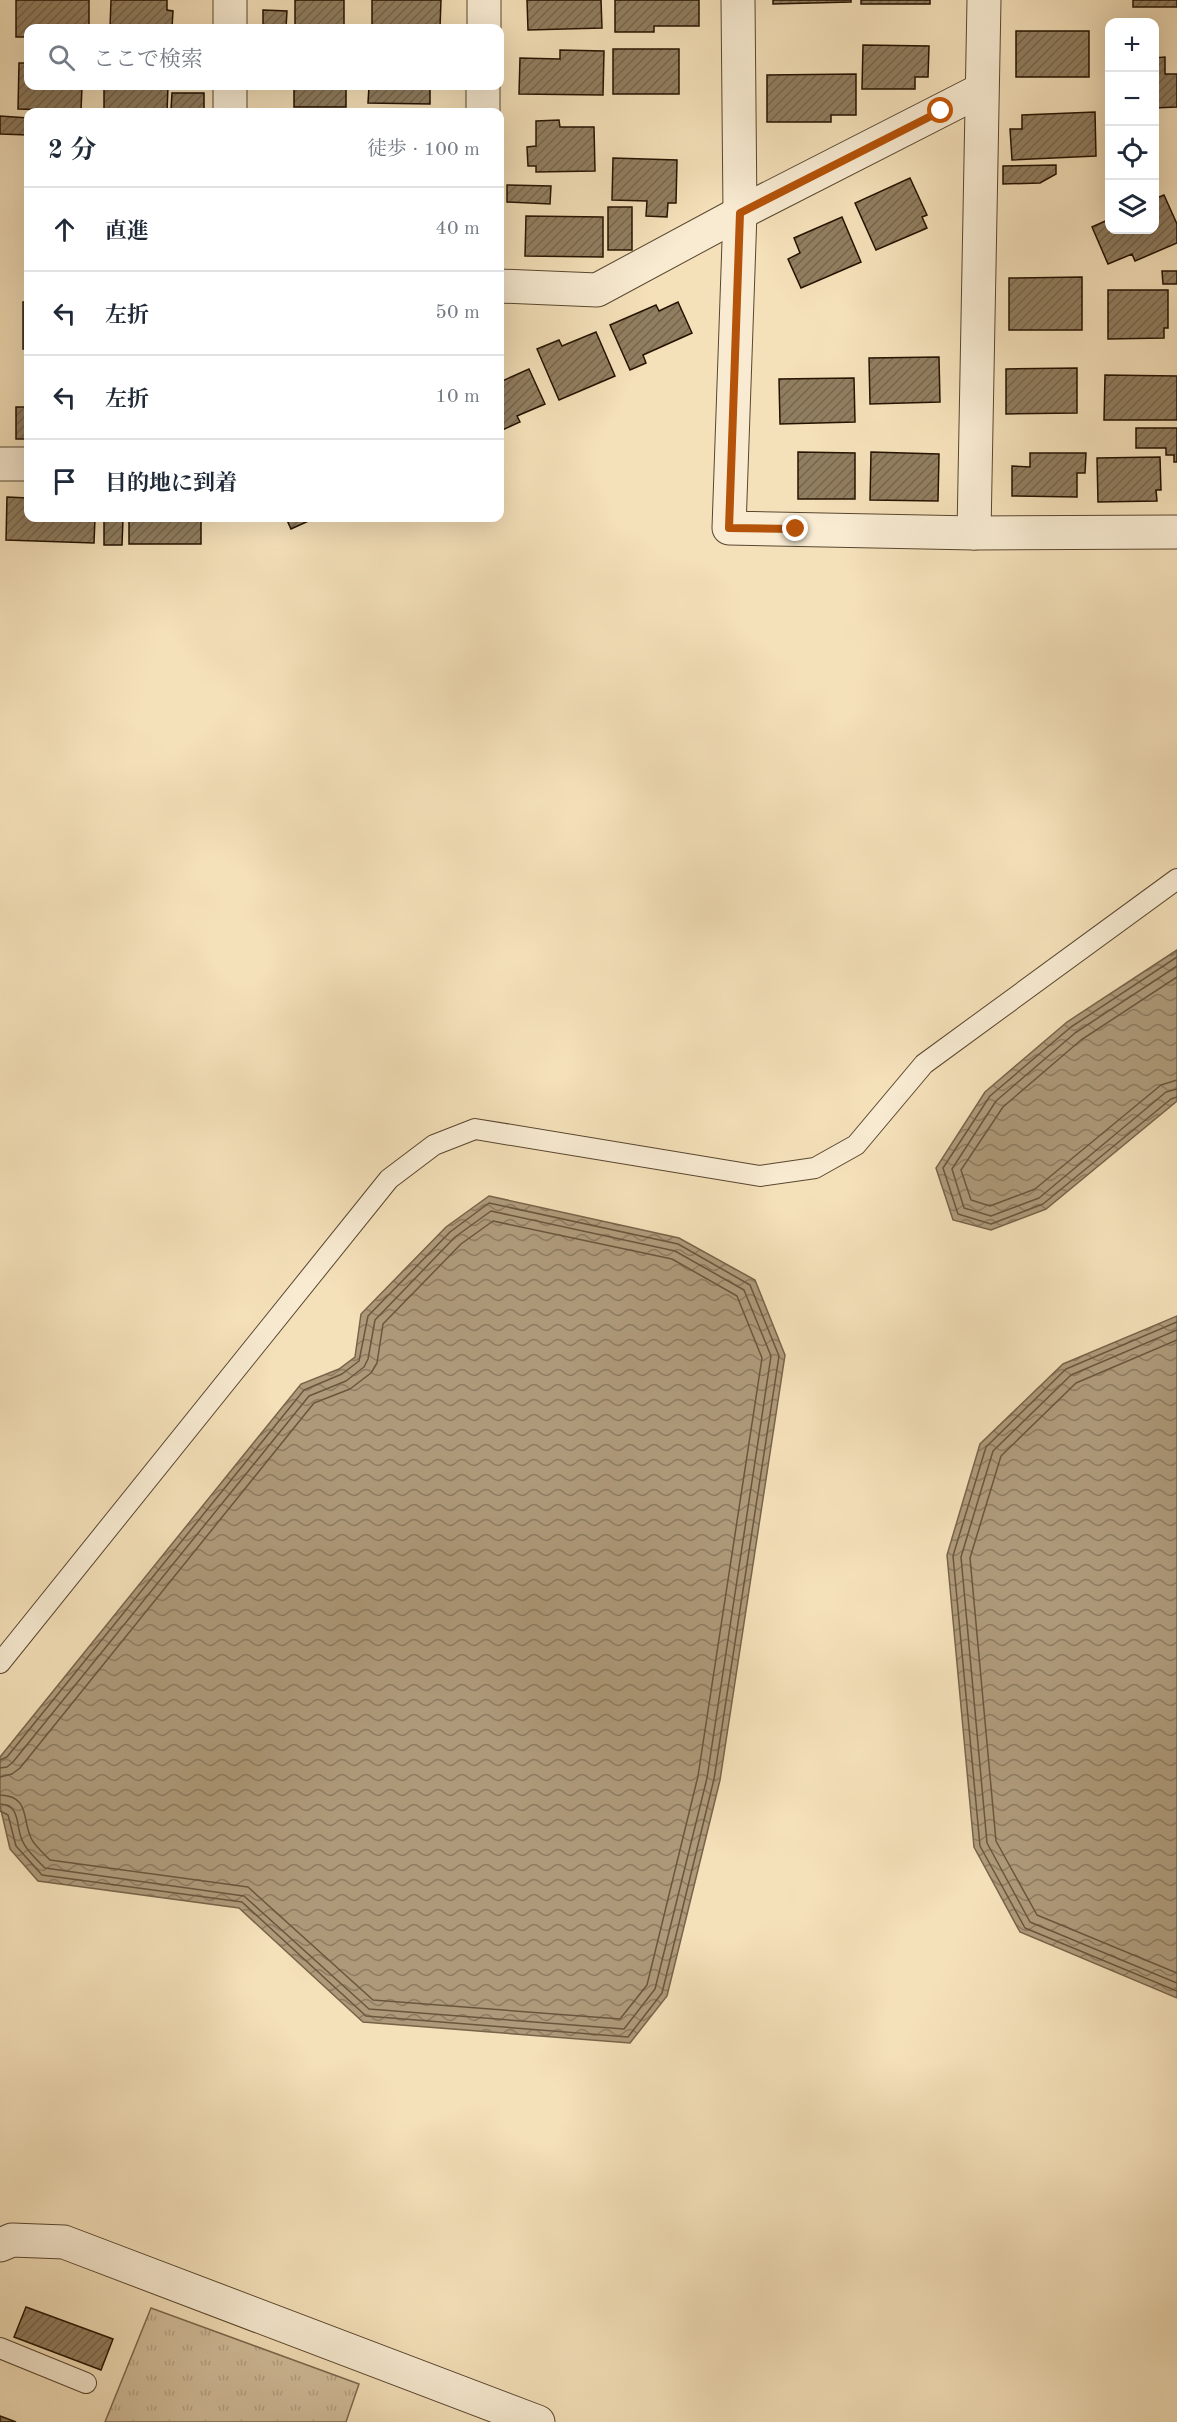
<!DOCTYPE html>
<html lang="ja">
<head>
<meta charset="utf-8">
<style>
  body { margin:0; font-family:"Old Standard TT","Noto Serif JP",serif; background:#f6f6f7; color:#1f2937 }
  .controls { position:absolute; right:18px; top:18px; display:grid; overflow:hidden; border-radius:12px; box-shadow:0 6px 24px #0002 }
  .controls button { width:54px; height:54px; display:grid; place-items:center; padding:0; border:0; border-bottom:2px solid #e0e1e3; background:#fff; color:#1f2937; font:30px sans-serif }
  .stop { position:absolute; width:18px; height:18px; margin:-14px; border:4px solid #b45309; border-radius:50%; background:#fff }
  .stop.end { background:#b45309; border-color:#fff; box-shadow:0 2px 6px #0008 }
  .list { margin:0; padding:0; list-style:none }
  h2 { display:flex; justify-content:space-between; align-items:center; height:78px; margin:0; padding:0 24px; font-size:26px }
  h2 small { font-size:20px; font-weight:400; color:#747a83 }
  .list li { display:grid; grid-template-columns:39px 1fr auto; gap:18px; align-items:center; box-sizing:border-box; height:84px; padding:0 24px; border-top:2px solid #e0e1e3 }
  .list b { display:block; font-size:22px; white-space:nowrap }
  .list em { font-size:20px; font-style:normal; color:#747a83 }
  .icon { flex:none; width:33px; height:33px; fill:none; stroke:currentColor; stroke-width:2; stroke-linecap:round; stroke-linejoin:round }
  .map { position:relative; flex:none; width:1177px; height:2422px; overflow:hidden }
  .search { position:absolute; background:#fff; box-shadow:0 6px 24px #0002; left:24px; top:24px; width:480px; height:66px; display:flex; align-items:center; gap:15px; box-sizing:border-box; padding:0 21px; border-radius:12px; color:#747a83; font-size:22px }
  .panel { position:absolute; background:#fff; box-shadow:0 6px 24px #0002; left:24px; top:108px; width:480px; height:414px; border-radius:12px }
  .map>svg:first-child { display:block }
  .park { fill:url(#park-tufts); stroke:#7b684d; stroke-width:1.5 }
  .water { fill:url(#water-waves); stroke:#776449; stroke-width:1.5 }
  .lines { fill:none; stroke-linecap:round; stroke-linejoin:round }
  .shore { stroke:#6a563d; stroke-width:1.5 }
  .building { fill:url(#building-hatch); stroke:#251300; stroke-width:1.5 }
  .lane-casing { stroke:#59462e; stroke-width:22 }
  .street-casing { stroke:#59462e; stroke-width:35 }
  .lane { stroke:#f8ebd2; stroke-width:20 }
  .street { stroke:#f8ebd2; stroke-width:33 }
  .route { stroke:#b45309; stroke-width:8 }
</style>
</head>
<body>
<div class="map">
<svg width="1177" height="2422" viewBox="0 0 1177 2422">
  <defs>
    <pattern id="park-tufts" width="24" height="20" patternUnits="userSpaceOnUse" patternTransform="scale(1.5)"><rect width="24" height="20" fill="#d1bd9a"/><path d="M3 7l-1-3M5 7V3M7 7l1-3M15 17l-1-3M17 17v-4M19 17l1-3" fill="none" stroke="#b3a283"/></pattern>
    <pattern id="water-waves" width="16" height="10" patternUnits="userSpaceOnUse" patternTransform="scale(1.5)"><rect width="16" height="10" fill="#ae9a7a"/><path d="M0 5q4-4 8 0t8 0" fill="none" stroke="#8d7c62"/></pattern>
    <pattern id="building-hatch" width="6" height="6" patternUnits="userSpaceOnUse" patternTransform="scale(1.5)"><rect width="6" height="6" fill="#917e60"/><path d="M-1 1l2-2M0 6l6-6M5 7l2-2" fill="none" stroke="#76664d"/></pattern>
  </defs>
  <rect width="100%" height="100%" fill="#f4e0b9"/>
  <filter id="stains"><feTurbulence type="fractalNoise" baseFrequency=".00333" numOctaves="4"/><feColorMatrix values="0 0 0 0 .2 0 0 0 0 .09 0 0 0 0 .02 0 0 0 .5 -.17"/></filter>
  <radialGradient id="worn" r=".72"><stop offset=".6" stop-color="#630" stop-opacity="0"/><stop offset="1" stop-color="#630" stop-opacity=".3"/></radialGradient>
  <!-- park -->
  <polygon class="park" points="151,2308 359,2384 346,2422 105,2422"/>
  <!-- water -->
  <g class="water">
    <polygon points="1177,950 1177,1101 1046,1209 991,1230 953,1220 936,1168 985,1092 1067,1022"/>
    <polygon points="489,1196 679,1238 755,1280 785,1355 720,1780 667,1996 630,2043 363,2022 239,1908 38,1881 10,1849 0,1806 0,1757 301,1384 339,1369 355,1357 361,1314 446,1227"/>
    <polygon points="1177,1316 1177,1998 1020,1932 974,1847 947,1555 980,1444 1063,1364"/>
  </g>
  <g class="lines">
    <!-- shore -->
    <g class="shore">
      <polyline points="1177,957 1071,1027 990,1096 943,1168 958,1214 991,1224 1043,1204 1171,1099 1177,1097"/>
      <polyline points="1177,966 1075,1033 996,1101 952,1169 964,1208 991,1216 1039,1198 1166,1092 1177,1089"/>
      <polyline points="1177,977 1081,1040 1003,1107 961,1170 971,1200 990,1206 1035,1189 1161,1085 1177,1080"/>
      <polyline points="1177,1322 1066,1369 986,1447 953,1556 980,1846 1025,1928 1177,1991"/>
      <polyline points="1177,1330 1071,1375 993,1451 961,1557 987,1843 1030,1922 1177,1983"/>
      <polyline points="1177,1340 1076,1383 1001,1456 970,1558 996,1841 1037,1915 1177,1973"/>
      <polyline points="0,1760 7,1757 304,1390 342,1374 359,1361 368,1316 450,1232 489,1203 678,1244 750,1285 779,1356 714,1779 662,1993 628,2037 366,2016 242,1902 42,1875 16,1846 8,1815 0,1811"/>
      <path d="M0,1768L7,1767L13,1762L309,1396L346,1381L364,1367L368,1359L375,1320L455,1237L491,1211L675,1251L744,1290L771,1356L707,1778L655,1989L624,2029L369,2009L244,1896L45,1868C38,1861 27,1851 23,1842C15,1828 22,1805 0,1804"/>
      <path d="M0,1777L12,1774L20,1768L314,1403L350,1389L371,1373L377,1363L383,1324L461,1244L493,1221L672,1259L737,1296L762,1358L698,1776L647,1985L620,2019L373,2000L248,1887L50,1860C44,1854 34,1845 31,1838C22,1819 30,1796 0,1795"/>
    </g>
  </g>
  <!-- building -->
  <g class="building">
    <polygon points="16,0 89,0 89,28 28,28 28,37 16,37"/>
    <polygon points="111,0 167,0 167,10 173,11 172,28 110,28"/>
    <rect x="295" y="0" width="49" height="28"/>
    <polygon points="372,0 441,0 440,28 372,28"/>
    <polygon points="527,0 601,0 602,28 528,30"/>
    <polygon points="615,0 699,0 699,26 654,26 654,32 615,32"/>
    <polygon points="773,0 851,0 851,2 773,4"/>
    <rect x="861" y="0" width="69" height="4"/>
    <rect x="1133" y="0" width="44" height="7"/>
    <polygon points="263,10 287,11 286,28 263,28"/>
    <rect x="1016" y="31" width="73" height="46"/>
    <polygon points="863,45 929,46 928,77 915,77 915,89 862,89"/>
    <rect x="613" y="49" width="66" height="45"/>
    <polygon points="560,50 604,51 603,95 519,94 520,58 560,59"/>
    <polygon points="1165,57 1165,74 1177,74 1177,107 1154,108 1154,58"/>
    <polygon points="19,63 28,63 28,86 82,86 81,111 18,109"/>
    <polygon points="856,74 856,115 831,115 831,122 767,122 767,75"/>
    <polygon points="104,86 168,86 167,112 104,112"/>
    <rect x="294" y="86" width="52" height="21"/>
    <polygon points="369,86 430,86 430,104 368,103"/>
    <polygon points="172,93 204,93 204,111 171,110"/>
    <polygon points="1095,112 1096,156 1012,160 1010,129 1022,129 1022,115"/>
    <polygon points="0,116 28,118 28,135 0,134"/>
    <polygon points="559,120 560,127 594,127 595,171 536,172 536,166 528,166 527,147 536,146 536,121"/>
    <polygon points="613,158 677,160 676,203 668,203 667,217 646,216 647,201 612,200"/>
    <polygon points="1056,165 1056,174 1040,183 1003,184 1003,166"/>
    <polygon points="910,178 927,215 922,217 927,228 876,250 855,203"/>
    <polygon points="507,185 551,186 550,204 507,202"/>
    <polygon points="1164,195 1177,224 1177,243 1135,261 1132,254 1108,264 1092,227 1110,219 1110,230 1154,230 1154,199"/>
    <rect x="608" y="207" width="24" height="43"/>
    <polygon points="526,216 603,217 603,257 525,256"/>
    <polygon points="842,217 861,262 801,288 788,259 800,253 794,238"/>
    <polygon points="1162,271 1177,271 1177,284 1163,284"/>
    <polygon points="1082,277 1082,330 1009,330 1009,278"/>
    <polygon points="1108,290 1168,290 1168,328 1164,328 1164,338 1108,339"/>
    <rect x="23" y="302" width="5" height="47"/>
    <polygon points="678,302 692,333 643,355 646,363 630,370 610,325 656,305 659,311"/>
    <polygon points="596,332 615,376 559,400 537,349 559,340 562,346"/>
    <polygon points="939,357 940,402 870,404 869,358"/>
    <polygon points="1077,368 1077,413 1006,414 1006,369"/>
    <polygon points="529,369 545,404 517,416 520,422 500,431 500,382"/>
    <polygon points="1105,375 1177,376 1177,420 1104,420"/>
    <polygon points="854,378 855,422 780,424 779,379"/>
    <rect x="16" y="407" width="12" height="32"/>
    <polygon points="1136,428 1177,428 1177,462 1174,462 1174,455 1166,455 1166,448 1136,448"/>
    <polygon points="798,452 855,453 855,499 798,499"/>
    <polygon points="871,452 939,454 938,501 870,500"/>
    <polygon points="1030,453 1086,453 1085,473 1077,473 1077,497 1012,496 1012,466 1030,467"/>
    <polygon points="1160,457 1161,490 1156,490 1157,501 1098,502 1097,458"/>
    <polygon points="7,497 28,498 28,518 95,518 94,543 6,540"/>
    <rect x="129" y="518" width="72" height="26"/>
    <polygon points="286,518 315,518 291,529"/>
    <polygon points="104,519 123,519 122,545 104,545"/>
    <polygon points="26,2307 113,2339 101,2370 14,2337"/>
    <polygon points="0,2416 16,2422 0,2422"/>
  </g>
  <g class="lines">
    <defs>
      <g id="lane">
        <polyline points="0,1663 389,1179 434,1145 475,1129 760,1176 815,1168 856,1145 924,1064 1177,879"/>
        <polyline points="0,2348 86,2383"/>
      </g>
      <g id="street">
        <polyline points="738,0 740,213 729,528 974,533 1177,532"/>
        <polyline points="230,28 230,0"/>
        <polyline points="484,28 484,0"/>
        <polyline points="230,112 230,86"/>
        <polyline points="483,112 483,86"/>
        <polyline points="500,286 597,290 740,213 981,90"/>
        <polyline points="0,464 28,464"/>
        <polyline points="974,533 984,0"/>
        <polyline points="0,2245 12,2240 64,2242 538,2422"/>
      </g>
    </defs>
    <!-- lane casing -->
    <use href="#lane" class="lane-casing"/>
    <!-- street casing -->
    <use href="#street" class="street-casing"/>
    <!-- lane -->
    <use href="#lane" class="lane"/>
    <!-- street -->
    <use href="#street" class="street"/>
  </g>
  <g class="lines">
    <!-- route -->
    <polyline class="route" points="796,529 729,528 740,213 941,111"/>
  </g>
  <rect width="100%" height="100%" filter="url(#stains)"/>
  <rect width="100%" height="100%" fill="url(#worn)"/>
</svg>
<div class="controls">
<button>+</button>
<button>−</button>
<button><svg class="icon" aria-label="locate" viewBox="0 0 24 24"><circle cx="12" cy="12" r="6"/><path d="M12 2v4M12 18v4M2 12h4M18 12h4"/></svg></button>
<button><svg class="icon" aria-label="layers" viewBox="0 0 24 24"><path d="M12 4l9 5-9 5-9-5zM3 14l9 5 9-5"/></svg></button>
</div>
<div class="stop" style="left:941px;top:111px"></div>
<div class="stop end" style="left:796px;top:529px"></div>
<div class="search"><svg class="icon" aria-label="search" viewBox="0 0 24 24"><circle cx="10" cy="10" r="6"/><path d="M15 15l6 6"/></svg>ここで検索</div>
<section class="panel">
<h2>2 分<small>徒歩 · 100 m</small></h2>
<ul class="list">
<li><svg class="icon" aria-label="ahead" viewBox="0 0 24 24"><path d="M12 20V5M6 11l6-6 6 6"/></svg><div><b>直進</b></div><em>40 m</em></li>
<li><svg class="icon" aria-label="left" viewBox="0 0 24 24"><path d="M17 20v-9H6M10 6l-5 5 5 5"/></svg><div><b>左折</b></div><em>50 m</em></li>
<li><svg class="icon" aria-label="left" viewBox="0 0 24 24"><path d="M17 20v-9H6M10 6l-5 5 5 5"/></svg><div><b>左折</b></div><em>10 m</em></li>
<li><svg class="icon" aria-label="arrive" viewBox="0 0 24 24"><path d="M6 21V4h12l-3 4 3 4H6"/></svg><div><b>目的地に到着</b></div></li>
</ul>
</section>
</div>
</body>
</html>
